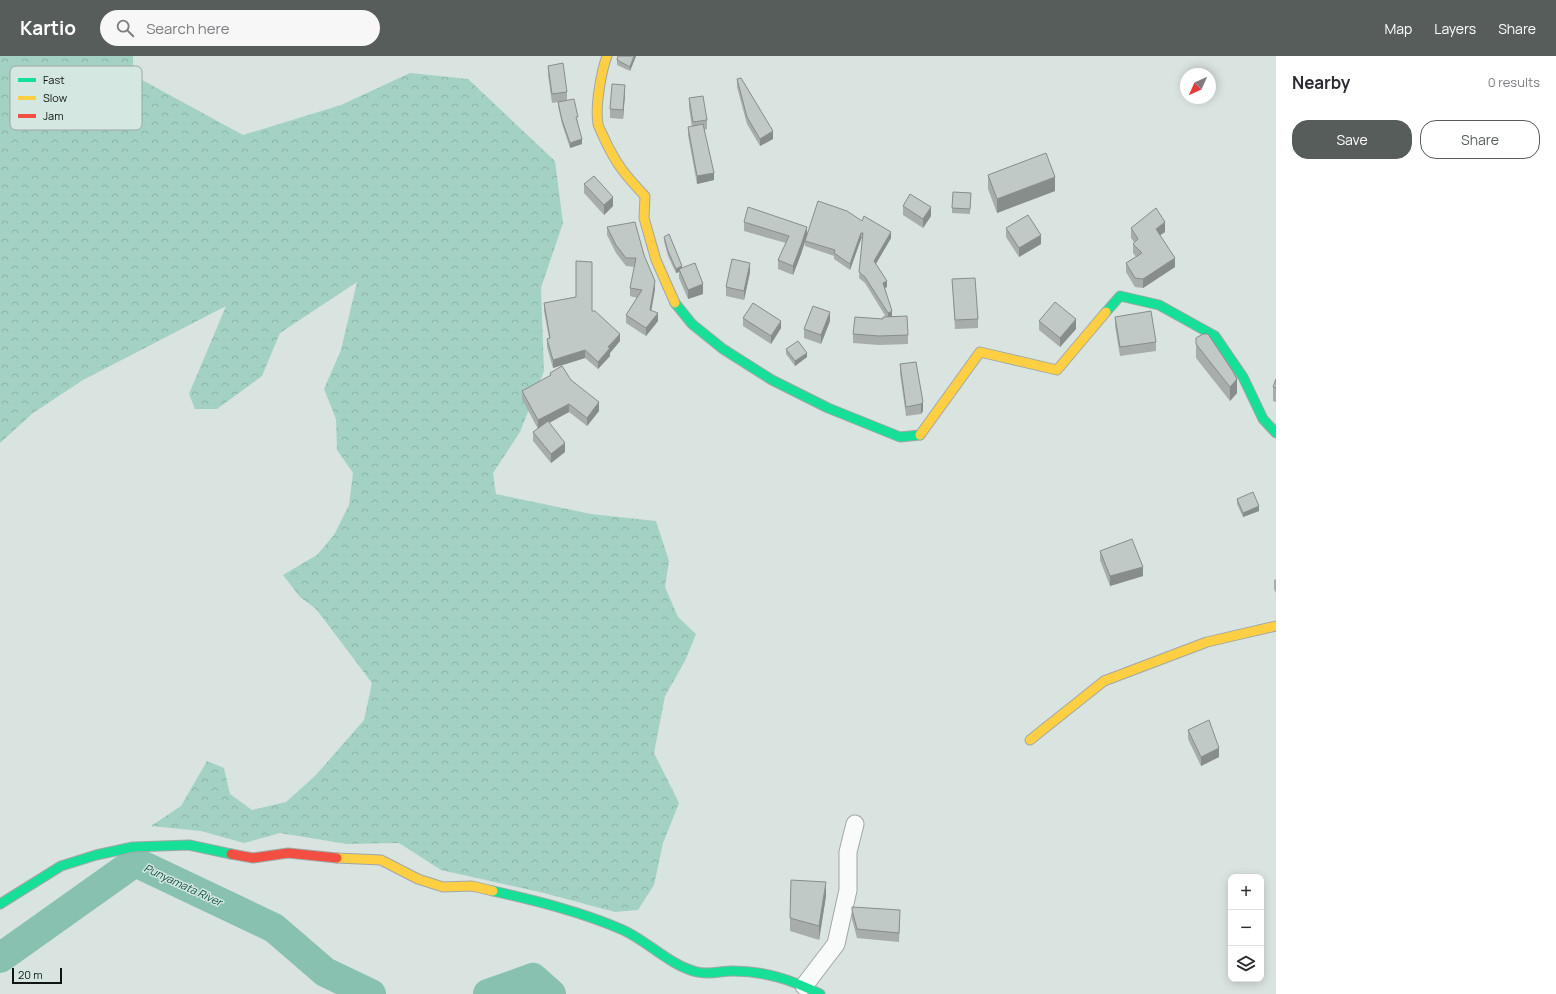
<!DOCTYPE html>
<html lang="en">
<head>
<meta charset="utf-8">
<style>
  body { margin:0; font-family:Manrope,sans-serif; background:#f7f7f7; color:#2b2b33 }
  .controls { position:absolute; right:12px; bottom:12px; display:grid; overflow:hidden; border-radius:8px; box-shadow:0 2px 10px #0003 }
  .controls button { width:36px; height:36px; display:grid; place-items:center; padding:0; border:0; border-bottom:1px solid #e1e1e2; background:#fff; color:#2b2b33; font:20px sans-serif }
  .compass { position:absolute; left:1180px; top:12px; width:36px; height:36px; border-radius:50%; background:#fff; box-shadow:0 2px 10px #0003; rotate:225deg }
  .scale { position:absolute; left:12px; bottom:10px; width:50px; box-sizing:border-box; padding-left:4px; border:2px solid #0f1513; border-top:0; font-size:11px; line-height:14px; white-space:nowrap; color:#0f1513; -webkit-text-stroke:3px #d5e7e1; paint-order:stroke }
  .list { margin:0; padding:0; list-style:none }
  h2 { display:flex; justify-content:space-between; align-items:center; height:52px; margin:0; padding:0 16px; font-size:17px }
  h2 small { font-size:13px; font-weight:400; color:#7c7c81 }
  .actions { display:flex; gap:8px; padding:12px 16px }
  .actions a { flex:1; padding:9px 0; border:1px solid #565d5b; border-radius:16px; text-align:center; font-size:14px; color:#565d5b }
  .actions .main { background:#565d5b; color:#fff }
  .icon { flex:none; width:22px; height:22px; fill:none; stroke:currentColor; stroke-width:2; stroke-linecap:round; stroke-linejoin:round }
  .map { position:relative; flex:none; width:1276px; height:938px; overflow:hidden }
  header { display:flex; align-items:center; gap:24px; box-sizing:border-box; height:56px; padding:0 20px; background:#565d5b; color:#fff }
  header strong { font-size:19px }
  nav { display:flex; gap:22px; margin-inline-start:auto; font-size:14px }
  .search { width:280px; height:36px; background:#f7f7f7; display:flex; align-items:center; gap:10px; box-sizing:border-box; padding:0 14px; border-radius:22px; color:#7c7c81; font-size:15px }
  main { display:flex }
  aside { flex:1; background:#fff }
  .map>svg:first-child { display:block }
  .forest { fill:url(#forest-crowns) }
  .lines { fill:none; stroke-linecap:round; stroke-linejoin:round }
  .river { stroke:#88c1b0; stroke-width:30 }
  .street-casing { stroke:#a0a8a6; stroke-width:19 }
  .fast-casing { stroke:#a0a8a6; stroke-width:11 }
  .slow-casing { stroke:#a0a8a6; stroke-width:11 }
  .jam-casing { stroke:#a0a8a6; stroke-width:11 }
  .street { stroke:#f9fbfa; stroke-width:17 }
  .fast { stroke:#16e098; stroke-width:9 }
  .slow { stroke:#ffcf43; stroke-width:9 }
  .jam { stroke:#f24e42; stroke-width:9 }
  .wall { fill:#a6adaa }
  .shaded-wall { fill:#878d8b }
  .building { fill:#c1c9c6; stroke:#878d8b }
  .labels { text-anchor:middle; stroke-width:3; stroke-linejoin:round; paint-order:stroke }
  .water-label { font-size:11px; font-style:italic; fill:#105142; stroke:#d5e7e1 }
  .key { fill:#d5e7e1; stroke:#9aa8a3; stroke-width:1 }
  .key-label { font-size:11px; fill:#0f1513 }
</style>
</head>
<body>
<header>
<strong>Kartio</strong>
<div class="search"><svg class="icon" aria-label="search" viewBox="0 0 24 24"><circle cx="10" cy="10" r="6"/><path d="M15 15l6 6"/></svg>Search here</div>
<nav><a>Map</a><a>Layers</a><a>Share</a></nav>
</header>
<main>
<div class="map">
<svg width="1276" height="938" viewBox="0 0 1276 938">
  <defs>
    <pattern id="forest-crowns" width="20" height="18" patternUnits="userSpaceOnUse"><rect width="20" height="18" fill="#a3d2c4"/><path d="M2 6a3 3 0 1 1 6 0M12 15a3 3 0 1 1 6 0" fill="none" stroke="#8bb3a8"/></pattern>
  </defs>
  <rect width="100%" height="100%" fill="#d9e3e0"/>
  <!-- forest -->
  <polygon class="forest" points="0,0 133,0 133,19 243,79 341,49 410,17 468,23 555,105 563,167 541,232 544,315 520,376 493,417 496,438 591,458 656,465 669,505 665,531 678,561 696,578 685,605 665,640 654,697 679,747 663,787 654,829 638,854 615,856 544,837 441,814 399,787 347,788 280,777 244,787 201,775 151,770 181,750 207,705 224,712 230,738 252,754 286,746 316,719 364,664 372,627 316,553 300,541 283,519 317,499 334,479 349,449 353,417 337,394 336,363 324,333 341,294 357,226 280,277 262,320 217,353 195,353 189,338 226,250 83,324 33,357 0,387"/>
  <g class="lines">
    <!-- river -->
    <g class="river">
      <polyline points="0,902 135,806 274,872 325,916 371,938"/>
      <polyline points="488,938 533,922 551,938"/>
    </g>
    <defs>
      <polyline id="street" points="804,930 836,888 848,834 848,796 855,768"/>
      <g id="fast">
        <polyline points="675,247 692,268 723,293 772,324 828,352 900,381 920,379"/>
        <polyline points="1106,256 1120,240 1159,249 1215,280 1243,321 1263,363 1276,377"/>
        <path d="M493,835C537,845 582,856 623,874C649,886 669,909 697,916C709,919 721,915 733,915C765,915 792,924 820,938"/>
        <polyline points="0,848 61,810 96,799 133,791 189,789 231,798"/>
      </g>
      <g id="slow">
        <path d="M607,0C601,16 595,51 598,68C599,72 602,77 604,82C616,108 625,119 645,140L644,162L656,204L675,247"/>
        <polyline points="920,379 980,296 1057,314 1106,256"/>
        <polyline points="1030,684 1104,625 1207,586 1276,570"/>
        <polyline points="337,802 381,804 418,823 443,831 472,830 493,835"/>
      </g>
      <polyline id="jam" points="231,798 253,802 288,797 337,802"/>
    </defs>
    <!-- street casing -->
    <use href="#street" class="street-casing"/>
    <!-- fast casing -->
    <use href="#fast" class="fast-casing"/>
    <!-- slow casing -->
    <use href="#slow" class="slow-casing"/>
    <!-- jam casing -->
    <use href="#jam" class="jam-casing"/>
    <!-- street -->
    <use href="#street" class="street"/>
    <!-- fast -->
    <use href="#fast" class="fast"/>
    <!-- slow -->
    <use href="#slow" class="slow"/>
    <!-- jam -->
    <use href="#jam" class="jam"/>
  </g>
  <!-- wall -->
  <g class="wall">
    <polygon points="618,0 636,0 630,15 617,9 617,4"/>
    <polygon points="548,10 567,36 567,44 578,65 577,66 582,88 570,92 562,68 558,50 558,46 552,47 548,19"/>
    <polygon points="737,23 773,83 760,90 747,68 737,31"/>
    <polygon points="625,38 623,63 610,62 610,53"/>
    <polygon points="689,42 707,64 707,73 704,74 714,124 697,128 688,79 688,71 692,71 689,51"/>
    <polygon points="988,119 1055,135 997,157 988,133"/>
    <polygon points="584,128 613,150 604,159 584,137"/>
    <polygon points="971,142 970,158 952,157 952,152"/>
    <polygon points="903,150 931,160 923,172 903,159"/>
    <polygon points="862,165 891,182 876,208 887,231 885,232 892,261 908,279 908,288 879,289 853,287 853,278 883,263 883,261 886,261 865,227 859,222 862,183 861,183 850,214 834,203 834,200 805,190 805,187 801,198 793,219 778,213 778,204 786,187 744,175 744,166 807,178"/>
    <polygon points="607,171 644,199 655,233 651,254 658,265 646,280 626,267 626,259 637,242 630,240 630,232 635,211 626,210 616,197 607,179"/>
    <polygon points="1006,172 1041,188 1019,201 1006,181"/>
    <polygon points="1131,172 1165,176 1160,179 1175,211 1143,232 1135,231 1126,216 1126,207 1136,201 1133,197 1133,188 1134,186 1131,182"/>
    <polygon points="664,181 682,212 703,238 688,243 679,222 679,216 676,217 668,200 664,185"/>
    <polygon points="750,216 744,244 726,240 726,231"/>
    <polygon points="952,223 978,263 978,272 955,273"/>
    <polygon points="544,247 592,255 620,285 610,297 610,300 598,313 585,302 553,312 547,291 547,283 549,282 544,255"/>
    <polygon points="1115,261 1156,286 1156,295 1120,300 1115,270"/>
    <polygon points="743,262 781,272 771,288 743,270"/>
    <polygon points="830,265 821,288 804,282 804,273"/>
    <polygon points="1039,265 1076,273 1060,291 1039,274"/>
    <polygon points="1196,288 1237,337 1230,345 1196,302"/>
    <polygon points="786,293 807,301 795,310 786,298"/>
    <polygon points="916,306 923,355 921,358 906,360 900,317 900,308"/>
    <polygon points="550,317 571,324 599,355 587,370 569,356 549,367 565,396 551,407 533,385 533,376 538,373 522,343 522,335 550,320"/>
    <polygon points="1276,323 1276,346 1273,345 1273,331"/>
    <polygon points="1237,443 1259,455 1243,461 1237,448"/>
    <polygon points="1100,495 1143,520 1110,530 1100,504"/>
    <polygon points="1276,523 1276,537 1274,533 1274,524"/>
    <polygon points="1188,674 1219,701 1201,710 1188,683"/>
    <polygon points="826,840 819,884 790,875 790,862"/>
    <polygon points="852,854 900,863 899,886 857,882 852,863"/>
  </g>
  <!-- shaded-wall -->
  <g class="shaded-wall">
    <polygon points="634,0 636,0 630,15 630,11"/>
    <polygon points="625,29 625,38 623,63 623,54"/>
    <polygon points="773,75 773,83 760,90 760,83"/>
    <polygon points="582,83 582,88 570,92 570,87"/>
    <polygon points="714,117 714,124 697,128 697,120"/>
    <polygon points="1055,121 1055,135 997,157 997,143"/>
    <polygon points="613,141 613,150 604,159 604,149"/>
    <polygon points="931,151 931,160 923,172 923,163"/>
    <polygon points="1165,166 1165,176 1156,182 1156,173"/>
    <polygon points="807,171 807,179 805,185 801,198 793,219 793,210"/>
    <polygon points="891,176 891,182 874,211 874,205"/>
    <polygon points="861,177 861,183 850,214 850,208"/>
    <polygon points="1041,179 1041,188 1019,201 1019,192"/>
    <polygon points="1175,202 1175,211 1143,232 1143,223"/>
    <polygon points="750,207 750,216 744,244 744,235"/>
    <polygon points="682,210 682,215 679,213 679,216 676,217 676,213"/>
    <polygon points="655,225 655,233 650,262 650,254"/>
    <polygon points="887,225 887,231 883,233 883,227"/>
    <polygon points="703,228 703,238 688,243 688,234"/>
    <polygon points="892,255 892,261 888,263 888,257"/>
    <polygon points="830,256 830,265 821,288 821,279"/>
    <polygon points="658,257 658,265 646,280 646,272"/>
    <polygon points="1076,263 1076,273 1060,291 1060,282"/>
    <polygon points="781,265 781,272 771,288 771,280"/>
    <polygon points="620,278 620,285 610,297 610,300 598,313 598,306 608,291"/>
    <polygon points="585,294 585,302 553,312 553,304"/>
    <polygon points="807,297 807,301 795,310 795,305"/>
    <polygon points="1237,323 1237,337 1230,345 1230,331"/>
    <polygon points="599,346 599,355 587,370 587,362"/>
    <polygon points="923,346 923,355 921,358 921,348"/>
    <polygon points="569,348 569,356 538,373 538,364"/>
    <polygon points="565,387 565,396 551,407 551,398"/>
    <polygon points="1259,450 1259,455 1243,461 1243,457"/>
    <polygon points="1143,511 1143,520 1110,530 1110,520"/>
    <polygon points="1219,692 1219,701 1201,710 1201,701"/>
    <polygon points="826,826 826,840 819,884 819,870"/>
  </g>
  <!-- building -->
  <g class="building">
    <polygon points="618,0 634,0 630,11 617,4"/>
    <polygon points="563,7 567,36 552,38 548,10"/>
    <polygon points="741,22 773,75 760,83 747,61 737,23"/>
    <polygon points="612,28 625,29 623,54 610,53"/>
    <polygon points="703,40 707,64 693,66 689,42"/>
    <polygon points="574,43 578,61 576,61 582,83 570,87 562,64 558,46"/>
    <polygon points="703,68 714,117 697,120 688,71"/>
    <polygon points="1046,97 1055,121 997,143 988,119"/>
    <polygon points="594,120 613,141 604,149 584,128"/>
    <polygon points="953,136 971,137 970,153 952,152"/>
    <polygon points="910,138 931,151 923,163 903,150"/>
    <polygon points="818,145 847,155 862,165 864,160 891,176 874,205 887,225 883,227 892,255 888,257 865,221 859,216 863,177 861,177 850,208 834,197 835,194 805,185"/>
    <polygon points="748,151 807,171 801,189 793,210 778,204 789,180 744,166"/>
    <polygon points="1156,152 1165,166 1156,173 1175,202 1143,223 1135,222 1126,207 1142,197 1133,188 1138,183 1131,172"/>
    <polygon points="1028,159 1041,179 1019,192 1006,172"/>
    <polygon points="635,166 644,199 655,225 650,254 658,257 646,272 626,259 642,234 630,232 636,202 626,202 616,189 607,171"/>
    <polygon points="669,178 682,210 676,213 668,195 664,181"/>
    <polygon points="732,203 750,207 744,235 726,231"/>
    <polygon points="576,205 592,206 592,255 595,255 620,278 608,291 610,292 598,306 585,294 553,304 547,283 550,282 544,247 576,241"/>
    <polygon points="695,207 703,228 688,234 679,213"/>
    <polygon points="975,222 978,263 955,264 952,223"/>
    <polygon points="1055,246 1076,263 1060,282 1039,265"/>
    <polygon points="753,247 781,265 771,280 743,262"/>
    <polygon points="813,250 830,256 821,279 804,273"/>
    <polygon points="1151,255 1156,286 1120,291 1115,261"/>
    <polygon points="907,260 908,279 879,280 853,278 855,261 883,263 883,261"/>
    <polygon points="1203,278 1208,278 1232,314 1237,323 1230,331 1196,288 1196,282"/>
    <polygon points="798,285 807,297 795,305 786,293"/>
    <polygon points="916,306 923,346 921,348 906,351 900,308"/>
    <polygon points="562,310 571,324 599,346 587,362 569,348 538,364 522,335 551,319 550,317"/>
    <polygon points="1276,323 1276,332 1273,331"/>
    <polygon points="548,365 565,387 551,398 533,376"/>
    <polygon points="1253,436 1259,450 1243,457 1237,443"/>
    <polygon points="1132,483 1143,511 1110,520 1100,495"/>
    <polygon points="1209,664 1219,692 1201,701 1188,674"/>
    <polygon points="791,824 826,826 819,870 790,862"/>
    <polygon points="852,851 900,854 899,877 857,873 852,854"/>
  </g>
  <g class="labels">
    <!-- water labels -->
    <g class="water-label">
      <text transform="translate(183 829) rotate(25)" y="4">Punyamata River</text>
    </g>
  </g>
  <!-- legend -->
  <rect x="10" y="10" width="132" height="64" rx="6" class="key"/>
  <rect x="18" y="22" width="18" height="4" fill="#16e098"/>
  <rect x="18" y="40" width="18" height="4" fill="#ffcf43"/>
  <rect x="18" y="58" width="18" height="4" fill="#f24e42"/>
  <g class="key-label">
    <text x="43" y="28">Fast</text>
    <text x="43" y="46">Slow</text>
    <text x="43" y="64">Jam</text>
  </g>
</svg>
<div class="controls">
<button>+</button>
<button>−</button>
<button><svg class="icon" aria-label="layers" viewBox="0 0 24 24"><path d="M12 4l9 5-9 5-9-5zM3 14l9 5 9-5"/></svg></button>
</div>
<svg class="compass" viewBox="-18 -18 36 36"><path d="M0-13l5 13h-10z" fill="#e53935"/><path d="M0 13l5-13h-10z" fill="#7c7c81"/></svg>
<div class="scale">20 m</div>
</div>
<aside>
<h2>Nearby<small>0 results</small></h2>
<ul class="list">
</ul>
<div class="actions"><a class="main">Save</a><a>Share</a></div>
</aside>
</main>
</body>
</html>
